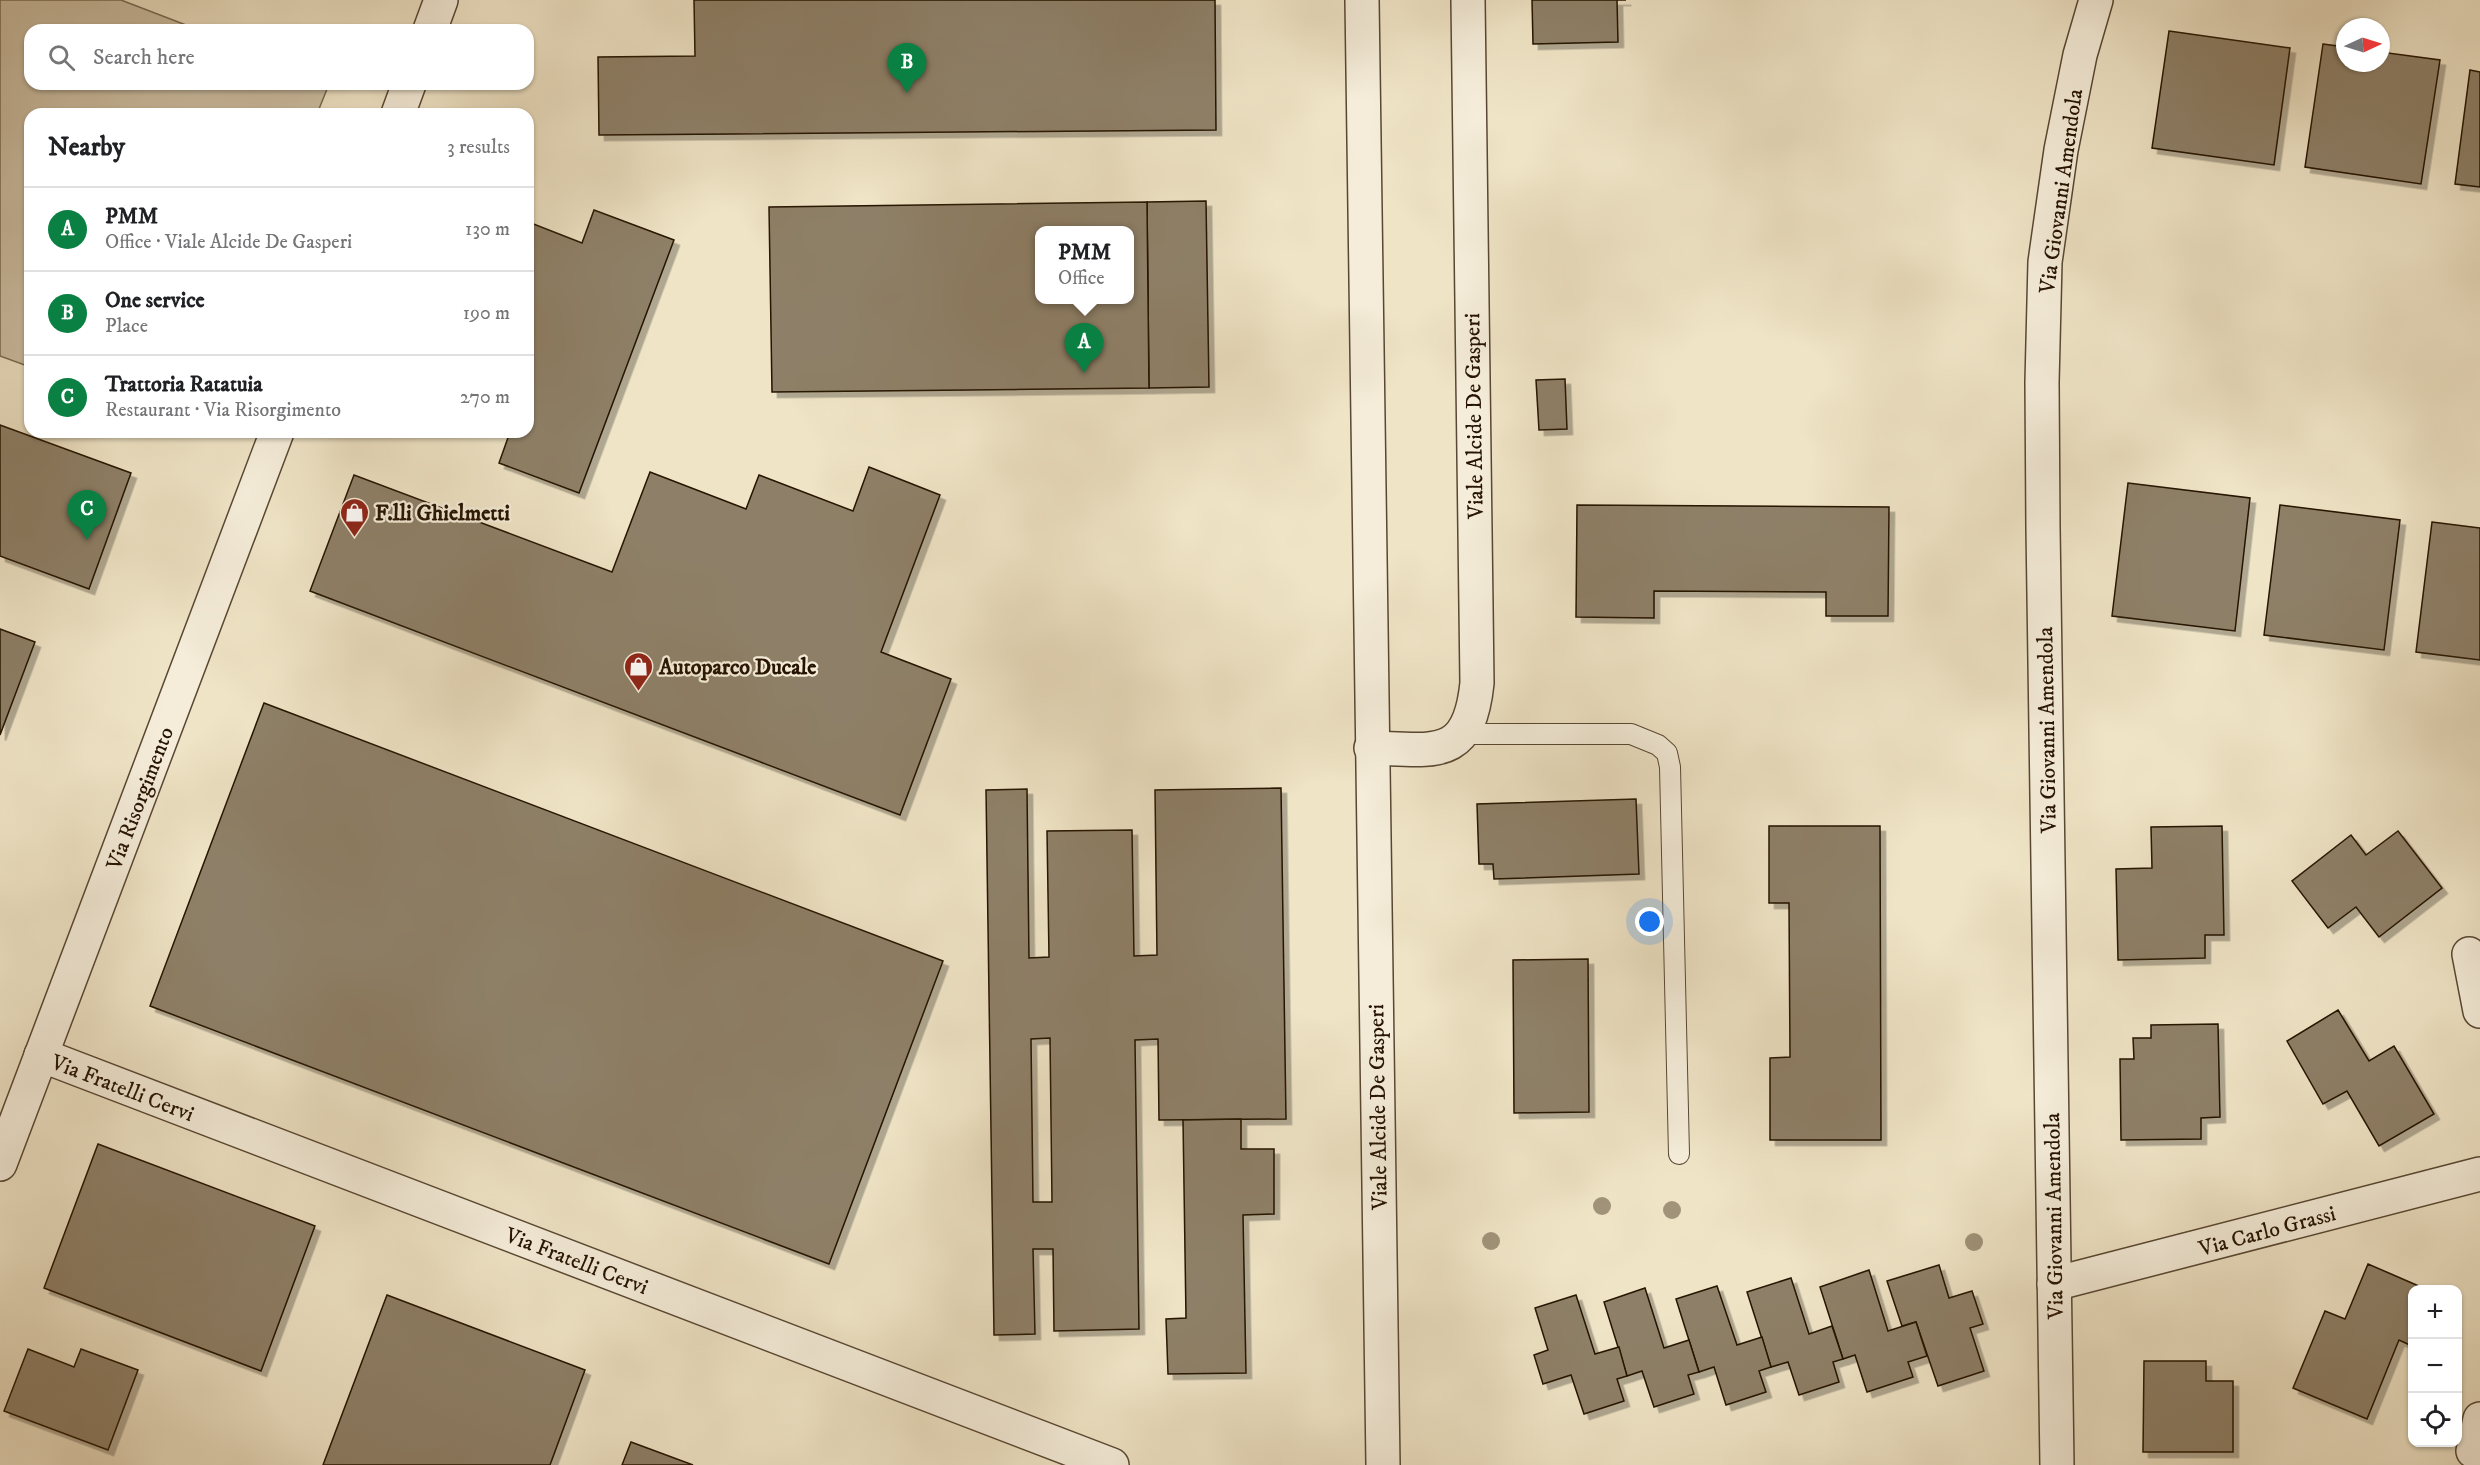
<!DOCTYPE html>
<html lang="en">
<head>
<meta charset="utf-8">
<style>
  body { margin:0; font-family:"IM FELL DW Pica",serif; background:#f2f2f2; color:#202124 }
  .controls { position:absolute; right:18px; bottom:18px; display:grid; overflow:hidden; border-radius:12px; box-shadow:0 2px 4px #0004 }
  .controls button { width:54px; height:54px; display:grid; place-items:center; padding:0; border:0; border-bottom:2px solid #e0e0e0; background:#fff; color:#202124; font:30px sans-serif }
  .compass { position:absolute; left:2336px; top:18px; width:54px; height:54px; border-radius:50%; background:#fff; box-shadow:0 2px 4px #0004; rotate:86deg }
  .you { position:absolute; left:1650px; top:922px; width:21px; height:21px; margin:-15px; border:4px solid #fff; border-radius:50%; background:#1a73e8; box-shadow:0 0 0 9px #1a73e833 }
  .badge { display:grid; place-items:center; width:39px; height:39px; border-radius:50%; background:#0b8043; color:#fff; font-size:20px; font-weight:700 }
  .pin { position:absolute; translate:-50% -50px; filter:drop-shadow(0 2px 3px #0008) }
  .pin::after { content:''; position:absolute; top:32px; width:21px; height:18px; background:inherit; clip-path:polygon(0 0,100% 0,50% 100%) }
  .popup { position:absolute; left:1035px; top:226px; width:99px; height:78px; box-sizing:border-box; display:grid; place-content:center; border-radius:12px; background:#fff; filter:drop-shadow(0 2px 4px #0005); font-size:20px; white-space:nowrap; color:#757577 }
  .popup b { font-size:22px; color:#202124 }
  .popup::after { content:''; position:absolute; left:50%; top:100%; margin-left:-12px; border:12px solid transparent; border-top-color:#fff }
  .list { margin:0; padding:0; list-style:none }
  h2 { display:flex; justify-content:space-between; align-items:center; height:78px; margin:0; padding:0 24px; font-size:26px }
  h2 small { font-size:20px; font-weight:400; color:#757577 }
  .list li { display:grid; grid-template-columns:39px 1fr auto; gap:18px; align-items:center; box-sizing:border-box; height:84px; padding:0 24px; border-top:2px solid #e0e0e0 }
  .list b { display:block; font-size:22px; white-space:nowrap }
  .list p { margin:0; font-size:20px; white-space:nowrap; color:#757577 }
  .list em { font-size:20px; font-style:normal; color:#757577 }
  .icon { flex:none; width:33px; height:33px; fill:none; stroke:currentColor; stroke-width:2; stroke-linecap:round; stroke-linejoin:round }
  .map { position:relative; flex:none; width:2480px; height:1465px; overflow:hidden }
  .search { position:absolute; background:#fff; box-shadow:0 2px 4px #0004; left:24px; top:24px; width:510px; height:66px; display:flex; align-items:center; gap:15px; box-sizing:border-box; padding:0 21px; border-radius:18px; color:#757577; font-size:22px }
  .panel { position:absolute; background:#fff; box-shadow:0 2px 4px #0004; left:24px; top:108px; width:510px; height:330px; border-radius:18px }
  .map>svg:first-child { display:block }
  .green { fill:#cdc0a5; stroke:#796a53; stroke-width:1.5 }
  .building { fill:#8e8067; stroke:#251301; stroke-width:1.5; fill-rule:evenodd; filter:url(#shadow) }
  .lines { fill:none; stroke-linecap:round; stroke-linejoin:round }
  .service-casing { stroke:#584732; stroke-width:22 }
  .minor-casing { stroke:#584732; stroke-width:36 }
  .tertiary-casing { stroke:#584732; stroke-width:36 }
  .service { stroke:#f5edda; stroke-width:20 }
  .minor { stroke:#f5edda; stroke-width:33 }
  .tertiary { stroke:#f5edda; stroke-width:33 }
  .tree { fill:#a09379 }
  .labels { text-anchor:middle; stroke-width:4.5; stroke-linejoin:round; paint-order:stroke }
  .street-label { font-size:22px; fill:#251301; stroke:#f5edda }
  .poi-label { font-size:22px; font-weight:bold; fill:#251301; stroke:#f5edda; text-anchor:start }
</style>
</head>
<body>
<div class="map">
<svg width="2480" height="1465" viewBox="0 0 2480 1465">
  <defs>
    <filter id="shadow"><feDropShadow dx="5.5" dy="5.5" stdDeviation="0" flood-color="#0004"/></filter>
  </defs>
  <rect width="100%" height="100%" fill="#efe4c6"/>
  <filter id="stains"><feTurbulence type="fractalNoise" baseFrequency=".00333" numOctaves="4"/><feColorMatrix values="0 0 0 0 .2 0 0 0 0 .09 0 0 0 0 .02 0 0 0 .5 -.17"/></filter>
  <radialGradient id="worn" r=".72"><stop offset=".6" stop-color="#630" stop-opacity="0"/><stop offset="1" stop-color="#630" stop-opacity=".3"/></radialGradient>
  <!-- green -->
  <polygon class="green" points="0,0 121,0 199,30 30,30 30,84 329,84 317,114 30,114 30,367 0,356"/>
  <!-- building -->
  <g class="building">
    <polygon points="694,0 1215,0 1216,130 599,135 598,57 695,56"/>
    <polygon points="1532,0 1626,0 1617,0 1618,42 1533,44"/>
    <polygon points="2169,31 2290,48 2274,165 2152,148"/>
    <polygon points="2323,44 2345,47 2345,63 2381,63 2381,52 2440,60 2421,184 2305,167"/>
    <polygon points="2470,70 2480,72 2480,187 2455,184"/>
    <polygon points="1206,201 1209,387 1149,388 1147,202"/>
    <path d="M1147,202L1149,388L772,392L769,207ZM1039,230H1129V300H1039Z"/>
    <polygon points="594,210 674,240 579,493 499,463 510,432 528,432 528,231 531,223 582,243"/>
    <polygon points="1565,379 1567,429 1539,430 1536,380"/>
    <polygon points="0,425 131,473 89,589 0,556"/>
    <polygon points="869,467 940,495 881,652 951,679 900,815 310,591 354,475 612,572 650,472 746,509 759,475 853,511"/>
    <polygon points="2128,483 2250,498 2235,631 2112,616"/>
    <polygon points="1577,505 1889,507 1888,616 1826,616 1826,592 1654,591 1654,618 1576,617"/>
    <polygon points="2280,505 2400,520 2384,650 2264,635"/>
    <polygon points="2432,522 2480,528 2480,660 2416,652"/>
    <polygon points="0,629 35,642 0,735"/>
    <polygon points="264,703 943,961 829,1264 150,1006"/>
    <path d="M1281,788L1286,1119L1159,1120L1158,1039L1135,1040L1139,1329L1054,1331L1053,1249H1033L1035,1334L994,1335L986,790L1027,789L1029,958L1049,957L1047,831L1132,830L1134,956L1157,955L1155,790ZM1050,1038L1052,1202H1033L1031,1039Z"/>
    <polygon points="1636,799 1639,874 1494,879 1493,864 1479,864 1477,804"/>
    <polygon points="1769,826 1880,826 1881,1140 1770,1140 1770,1058 1790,1057 1789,903 1769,903"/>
    <polygon points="2222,826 2224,935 2205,935 2205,958 2118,960 2116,869 2152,868 2151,827"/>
    <polygon points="2398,831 2442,888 2379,937 2356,907 2328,928 2292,881 2351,835 2366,855"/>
    <polygon points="1588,959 1589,1112 1514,1113 1513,960"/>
    <polygon points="2338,1010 2369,1061 2394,1046 2434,1114 2379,1146 2347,1091 2323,1104 2287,1041"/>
    <polygon points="2218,1024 2220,1117 2201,1118 2201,1139 2121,1140 2120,1059 2134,1059 2133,1038 2151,1038 2151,1025"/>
    <polygon points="1241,1119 1241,1149 1274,1149 1274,1214 1243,1215 1246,1373 1168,1374 1166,1319 1186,1318 1183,1120"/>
    <polygon points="98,1144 315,1226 261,1371 44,1288"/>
    <polygon points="2368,1264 2428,1290 2412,1290 2412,1346 2399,1340 2367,1419 2293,1388 2325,1311 2345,1319"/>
    <polygon points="1939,1265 1949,1298 1972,1291 1983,1324 1970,1328 1984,1371 1938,1386 1916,1322 1902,1326 1887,1281"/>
    <polygon points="1869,1270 1888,1331 1916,1322 1927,1356 1908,1362 1913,1377 1867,1392 1855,1355 1843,1359 1820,1287"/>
    <polygon points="1791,1278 1809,1334 1832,1326 1843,1359 1833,1362 1839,1382 1799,1395 1788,1362 1771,1367 1747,1292"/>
    <polygon points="1717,1286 1737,1345 1762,1337 1771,1367 1759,1371 1766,1392 1726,1405 1714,1367 1699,1372 1676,1299"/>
    <polygon points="1645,1288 1664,1348 1689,1340 1699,1372 1688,1375 1694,1394 1654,1407 1642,1371 1627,1376 1604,1302"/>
    <polygon points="387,1295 585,1370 550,1465 323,1465"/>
    <polygon points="1576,1295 1595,1354 1619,1347 1627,1376 1617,1379 1624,1401 1584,1414 1571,1375 1543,1384 1534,1355 1548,1350 1535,1308"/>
    <polygon points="28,1349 74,1367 81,1349 138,1370 108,1450 4,1411"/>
    <polygon points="2144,1361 2206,1361 2206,1381 2233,1381 2233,1452 2143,1452"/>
    <polygon points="631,1442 693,1465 622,1465"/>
  </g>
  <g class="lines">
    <defs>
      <polyline id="service" points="1462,734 1631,734 1658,745 1667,753 1670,767 1679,1154"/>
      <g id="minor">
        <polyline points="430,30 441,0"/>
        <polyline points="398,114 409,84"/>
        <path d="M1371,748C1435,750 1469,761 1477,683L1468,0"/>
        <polyline points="2469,954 2480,1011"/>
        <polyline points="41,1055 1112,1465"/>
        <polyline points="0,1164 277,432"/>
        <polyline points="2054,1284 2480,1174"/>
        <polyline points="2473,1451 2480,1419"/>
        <polyline points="2057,1465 2043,528 2042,382 2045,262 2061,150 2080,55 2096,0"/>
      </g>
      <polyline id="tertiary" points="1362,0 1383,1465"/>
    </defs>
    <!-- service casing -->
    <use href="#service" class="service-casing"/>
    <!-- minor casing -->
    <use href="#minor" class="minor-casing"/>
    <!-- tertiary casing -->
    <use href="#tertiary" class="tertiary-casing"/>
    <!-- service -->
    <use href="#service" class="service"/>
    <!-- minor -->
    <use href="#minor" class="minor"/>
    <!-- tertiary -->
    <use href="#tertiary" class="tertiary"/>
  </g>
  <!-- trees -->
  <g class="tree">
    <circle cx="1602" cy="1206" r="9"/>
    <circle cx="1672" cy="1210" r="9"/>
    <circle cx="1491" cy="1241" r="9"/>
    <circle cx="1974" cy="1242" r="9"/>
  </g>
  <!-- icons -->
  <defs>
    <symbol id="shop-pin" viewBox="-11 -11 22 30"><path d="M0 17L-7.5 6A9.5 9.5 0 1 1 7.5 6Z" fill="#8f2418" stroke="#f5edda"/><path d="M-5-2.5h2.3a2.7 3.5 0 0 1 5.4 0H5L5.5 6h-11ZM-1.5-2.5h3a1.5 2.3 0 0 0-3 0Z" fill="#fff"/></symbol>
  </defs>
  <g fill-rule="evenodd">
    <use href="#shop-pin" x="338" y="496" width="33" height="45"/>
    <use href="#shop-pin" x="622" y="650" width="33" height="45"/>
  </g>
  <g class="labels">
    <!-- street labels -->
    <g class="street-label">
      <text transform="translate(2060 191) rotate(-82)" y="8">Via Giovanni Amendola</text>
      <text transform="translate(1473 416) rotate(-91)" y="8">Viale Alcide De Gasperi</text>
      <text transform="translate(2046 730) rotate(-91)" y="8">Via Giovanni Amendola</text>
      <text transform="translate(139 798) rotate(-69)" y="8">Via Risorgimento</text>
      <text transform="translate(123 1087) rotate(21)" y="8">Via Fratelli Cervi</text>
      <text transform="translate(1377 1107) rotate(-91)" y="8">Viale Alcide De Gasperi</text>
      <text transform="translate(2053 1216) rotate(-91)" y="8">Via Giovanni Amendola</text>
      <text transform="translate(2267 1230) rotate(-15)" y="8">Via Carlo Grassi</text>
      <text transform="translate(577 1260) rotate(21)" y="8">Via Fratelli Cervi</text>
    </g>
    <!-- poi labels -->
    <g class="poi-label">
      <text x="375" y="520">F.lli Ghielmetti</text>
      <text x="659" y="674">Autoparco Ducale</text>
    </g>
  </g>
  <rect width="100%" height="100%" filter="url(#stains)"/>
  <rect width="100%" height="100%" fill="url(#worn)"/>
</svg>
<div class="controls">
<button>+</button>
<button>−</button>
<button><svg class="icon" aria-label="locate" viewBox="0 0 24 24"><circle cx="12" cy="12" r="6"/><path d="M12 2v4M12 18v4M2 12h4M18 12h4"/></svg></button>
</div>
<svg class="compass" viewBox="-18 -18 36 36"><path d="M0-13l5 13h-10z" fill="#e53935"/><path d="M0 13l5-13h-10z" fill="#757577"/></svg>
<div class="you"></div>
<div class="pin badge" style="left:1084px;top:373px">A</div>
<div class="popup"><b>PMM</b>Office</div>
<div class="pin badge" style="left:907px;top:93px">B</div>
<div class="pin badge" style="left:87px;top:540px">C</div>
<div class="search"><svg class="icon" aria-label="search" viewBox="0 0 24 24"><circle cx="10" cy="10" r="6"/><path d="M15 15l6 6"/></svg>Search here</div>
<section class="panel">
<h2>Nearby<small>3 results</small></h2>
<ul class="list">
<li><span class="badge">A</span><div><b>PMM</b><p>Office · Viale Alcide De Gasperi</p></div><em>130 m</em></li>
<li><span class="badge">B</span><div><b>One service</b><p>Place</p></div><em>190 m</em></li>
<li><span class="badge">C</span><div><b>Trattoria Ratatuia</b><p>Restaurant · Via Risorgimento</p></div><em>270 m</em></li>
</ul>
</section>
</div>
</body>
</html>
